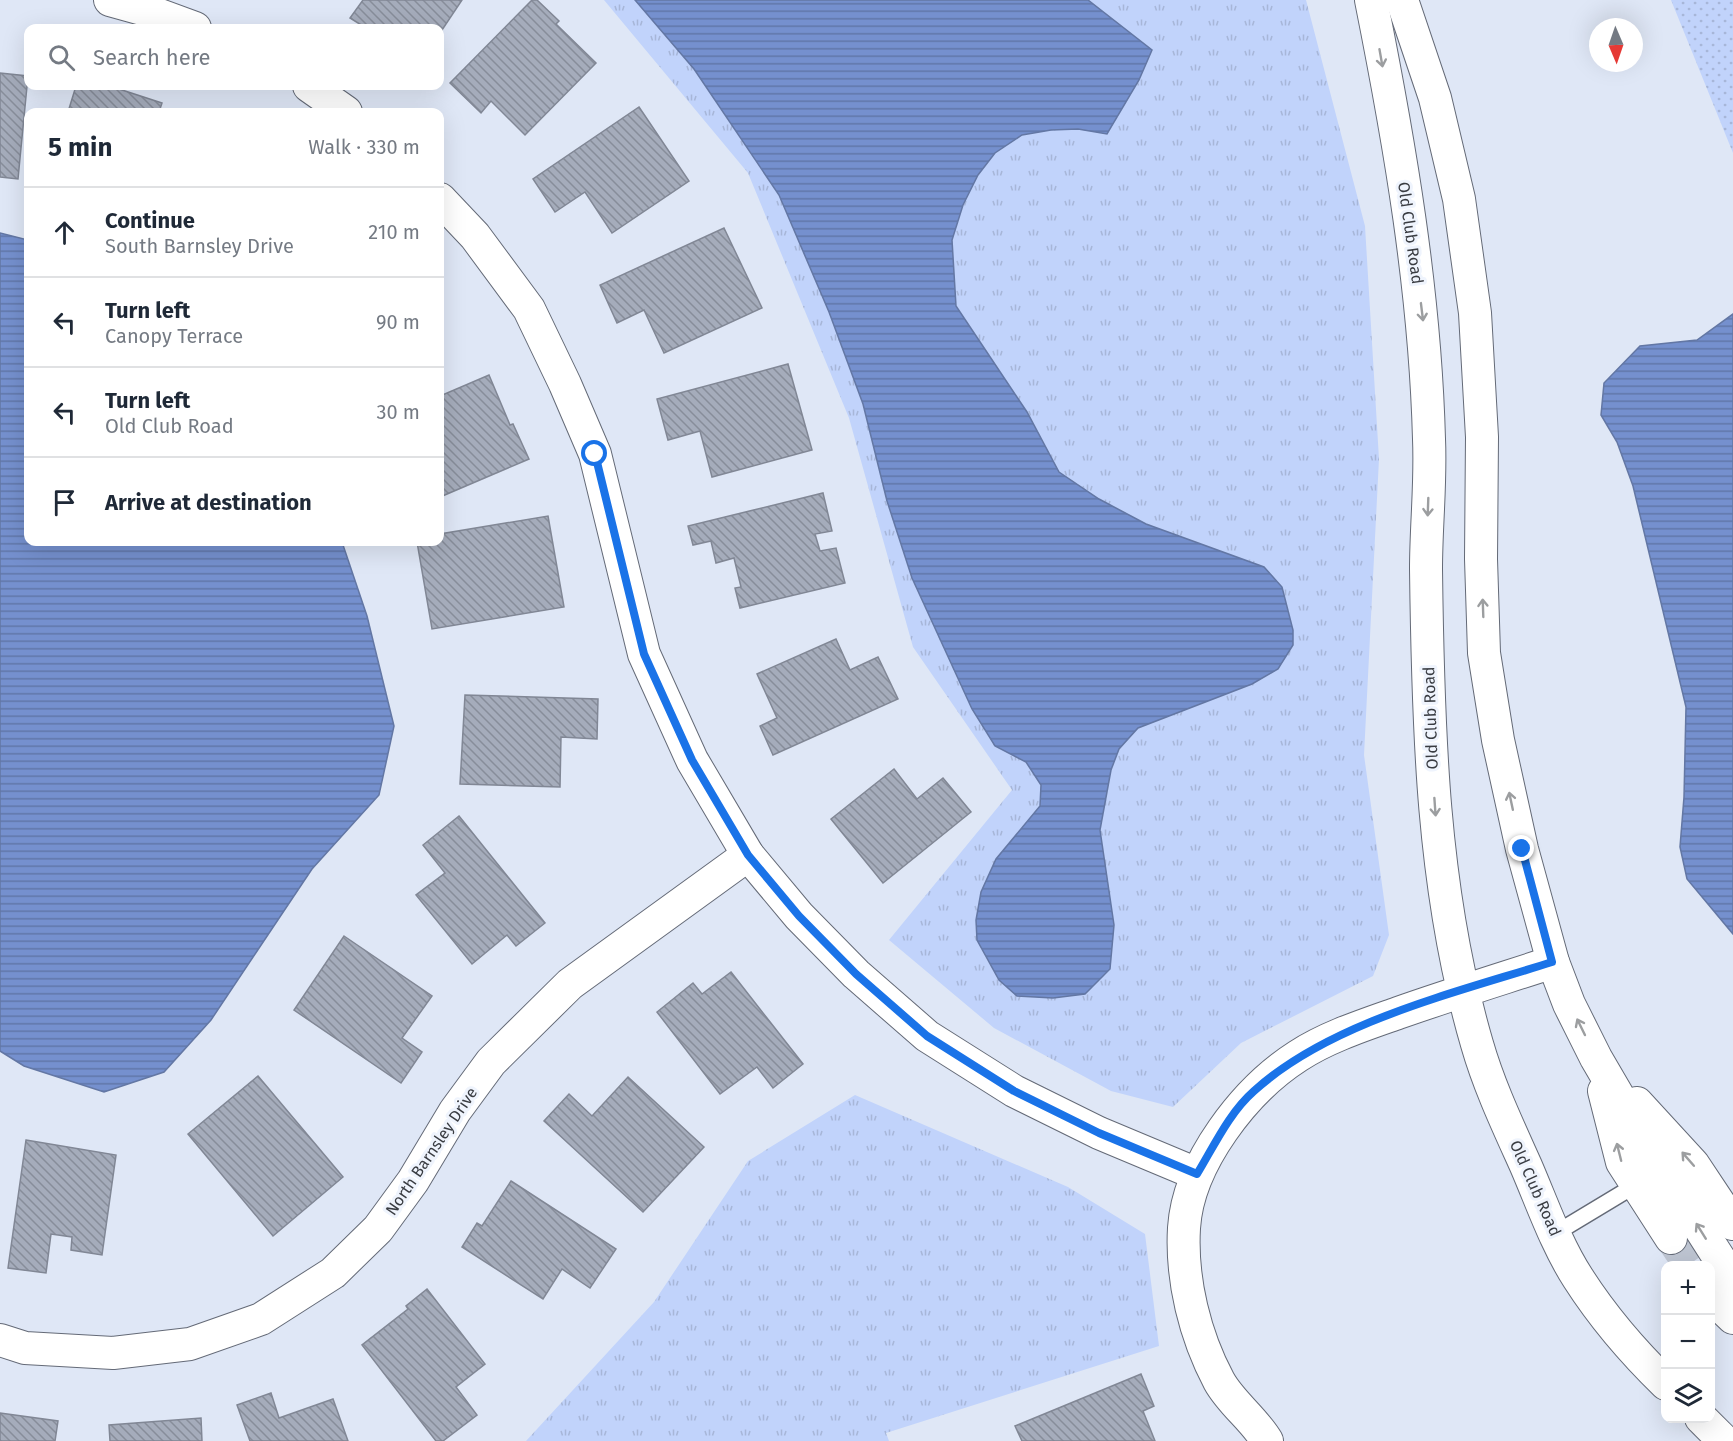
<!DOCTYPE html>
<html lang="en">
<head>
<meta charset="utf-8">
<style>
  body { margin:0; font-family:"Fira Sans",sans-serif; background:#f6f6f7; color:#1f2937 }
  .controls { position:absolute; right:18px; bottom:18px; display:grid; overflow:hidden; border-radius:12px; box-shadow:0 6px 24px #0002 }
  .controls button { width:54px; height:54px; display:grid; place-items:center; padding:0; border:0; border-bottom:2px solid #e0e1e3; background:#fff; color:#1f2937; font:30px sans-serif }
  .compass { position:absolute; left:1589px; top:18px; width:54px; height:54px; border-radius:50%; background:#fff; box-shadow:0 6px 24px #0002; rotate:178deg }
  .stop { position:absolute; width:18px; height:18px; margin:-14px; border:4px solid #1a73e8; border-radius:50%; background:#fff }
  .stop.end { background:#1a73e8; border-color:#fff; box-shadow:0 2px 6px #0008 }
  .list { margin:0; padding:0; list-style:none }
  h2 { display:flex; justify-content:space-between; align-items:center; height:78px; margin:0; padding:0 24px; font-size:26px }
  h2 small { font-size:20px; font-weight:400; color:#747a83 }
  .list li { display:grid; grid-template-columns:39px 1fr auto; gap:18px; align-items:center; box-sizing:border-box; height:90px; padding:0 24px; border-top:2px solid #e0e1e3 }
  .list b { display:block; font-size:22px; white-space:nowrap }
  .list p { margin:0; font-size:20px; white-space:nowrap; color:#747a83 }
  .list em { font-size:20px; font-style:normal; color:#747a83 }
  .icon { flex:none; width:33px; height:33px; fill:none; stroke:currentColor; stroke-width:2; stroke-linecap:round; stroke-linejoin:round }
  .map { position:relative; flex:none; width:1733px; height:1441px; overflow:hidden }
  .search { position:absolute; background:#fff; box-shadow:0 6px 24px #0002; left:24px; top:24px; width:420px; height:66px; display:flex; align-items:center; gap:15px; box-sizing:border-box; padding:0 21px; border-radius:12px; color:#747a83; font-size:22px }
  .panel { position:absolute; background:#fff; box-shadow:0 6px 24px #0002; left:24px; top:108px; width:420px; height:438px; border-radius:12px }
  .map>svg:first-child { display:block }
  .grass { fill:url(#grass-tufts) }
  .park { fill:url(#park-dots) }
  .water { fill:url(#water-rules); stroke:#6377a4; stroke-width:1.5 }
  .building { fill:url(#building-back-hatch); stroke:#818795; stroke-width:1.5 }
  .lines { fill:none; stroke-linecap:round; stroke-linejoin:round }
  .street-tunnel { stroke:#bec5d2; stroke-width:32; stroke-dasharray:32 16; stroke-linecap:butt }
  .lane-casing { stroke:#646a77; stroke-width:18 }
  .street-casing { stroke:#646a77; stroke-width:34 }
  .lane { stroke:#fff; stroke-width:15 }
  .street { stroke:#fff; stroke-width:32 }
  .oneway { stroke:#9c9ea0 }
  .route { stroke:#1a73e8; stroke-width:8 }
  .labels { text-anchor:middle; stroke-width:6; stroke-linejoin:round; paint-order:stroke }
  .street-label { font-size:16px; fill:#393c42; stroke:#eff4fd }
</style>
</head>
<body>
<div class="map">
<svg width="1733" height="1441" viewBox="0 0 1733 1441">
  <defs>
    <pattern id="grass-tufts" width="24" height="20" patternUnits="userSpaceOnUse" patternTransform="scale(1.5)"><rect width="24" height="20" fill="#c1d3fb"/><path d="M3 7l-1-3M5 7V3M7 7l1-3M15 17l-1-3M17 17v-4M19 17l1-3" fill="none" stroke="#a7b6d8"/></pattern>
    <pattern id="park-dots" width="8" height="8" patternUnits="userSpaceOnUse" patternTransform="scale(1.5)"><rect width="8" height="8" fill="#c1d3fb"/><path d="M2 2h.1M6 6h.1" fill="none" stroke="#a7b6d8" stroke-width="1.8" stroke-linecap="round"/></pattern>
    <pattern id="water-rules" width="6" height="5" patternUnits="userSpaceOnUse" patternTransform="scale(1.5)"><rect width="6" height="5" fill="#7590ce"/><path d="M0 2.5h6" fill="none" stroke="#6177a9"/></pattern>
    <pattern id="building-back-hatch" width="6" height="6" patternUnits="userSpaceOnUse" patternTransform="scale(1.5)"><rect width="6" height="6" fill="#a5acbb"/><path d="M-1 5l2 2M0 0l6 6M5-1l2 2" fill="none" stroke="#878d9a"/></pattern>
  </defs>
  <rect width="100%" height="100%" fill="#dfe7f6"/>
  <!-- grass -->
  <g class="grass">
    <polygon points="604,0 1306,0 1365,226 1379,459 1364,755 1389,935 1373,976 1241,1043 1173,1107 1111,1091 994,1028 889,940 1012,790 913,647 849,418 748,173"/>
    <polygon points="855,1095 1068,1187 1145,1234 1159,1346 886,1433 889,1441 526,1441 654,1302 748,1161"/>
  </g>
  <!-- park -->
  <polygon class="park" points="1671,0 1733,0 1733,153"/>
  <!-- water -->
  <g class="water">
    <polygon points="635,0 1088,0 1152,50 1139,80 1107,134 1078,129 1051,130 1022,135 995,153 978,175 963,205 952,240 956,306 1027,412 1059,472 1099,499 1146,524 1264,567 1282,587 1293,630 1293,645 1278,669 1252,684 1138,728 1119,749 1111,770 1100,830 1114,925 1110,969 1085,994 1053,998 1017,996 999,980 977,940 976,920 981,892 996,859 1040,806 1041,785 1026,762 995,746 972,709 912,578 887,501 863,404 829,312 779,195 694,69"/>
    <polygon points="0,233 28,240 28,542 342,542 367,616 394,726 379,795 312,869 211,1020 164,1072 104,1092 24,1066 0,1051"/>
    <polygon points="1733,314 1733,934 1687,879 1680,847 1684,797 1686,707 1633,486 1617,442 1601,415 1604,383 1640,346 1697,340"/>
  </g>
  <!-- building -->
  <g class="building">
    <polygon points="363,0 462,0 440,33 440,28 366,28 350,18"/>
    <polygon points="532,0 537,0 559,21 556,24 596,63 525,135 491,101 481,113 450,83"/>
    <polygon points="0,73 28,76 18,179 0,177"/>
    <polygon points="76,86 120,86 119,89 162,103 159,112 68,112"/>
    <polygon points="639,107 689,181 612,233 585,192 555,212 533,179"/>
    <polygon points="724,228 762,308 664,353 644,310 617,323 600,285"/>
    <polygon points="788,364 812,450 712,477 700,431 668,440 657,399"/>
    <polygon points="489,375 510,425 513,424 529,459 440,497 440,396"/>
    <polygon points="823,493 832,531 815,534 820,551 836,548 845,583 740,608 735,588 741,587 734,558 716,563 711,541 693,545 688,526"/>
    <polygon points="548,516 564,607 432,629 417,542 440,542 440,534"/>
    <polygon points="836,639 850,670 878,657 898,699 773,755 760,726 777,718 757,674"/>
    <polygon points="465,695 598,699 597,739 561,737 560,787 460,784"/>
    <polygon points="894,769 917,799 943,778 971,812 883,883 831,819"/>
    <polygon points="459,816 545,923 516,946 507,935 472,964 416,895 445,873 423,845"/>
    <polygon points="344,936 432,996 402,1038 422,1052 401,1083 294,1010"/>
    <polygon points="731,972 803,1064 773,1088 757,1067 720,1094 657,1012 693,983 702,994"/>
    <polygon points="258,1076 343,1177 273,1236 188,1134"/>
    <polygon points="628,1077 704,1147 643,1212 544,1121 569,1094 592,1116"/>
    <polygon points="26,1140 116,1155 102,1255 71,1250 72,1237 51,1234 46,1273 8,1268"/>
    <polygon points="511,1181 616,1249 590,1288 562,1269 543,1299 462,1247 477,1223 482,1226"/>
    <polygon points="427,1289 485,1364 456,1387 477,1415 443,1441 436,1441 362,1345 408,1309 406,1306"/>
    <polygon points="1141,1374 1154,1406 1143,1411 1155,1441 1022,1441 1015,1426"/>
    <polygon points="271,1393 279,1418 333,1399 348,1441 250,1441 237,1405"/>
    <polygon points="0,1413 58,1421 55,1441 0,1441"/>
    <polygon points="201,1418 202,1441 110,1441 109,1425"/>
  </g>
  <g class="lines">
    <!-- street-tunnel -->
    <polyline class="street-tunnel" points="1671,1238 1690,1266"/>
    <defs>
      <polyline id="lane" points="1556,1233 1639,1183"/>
      <g id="street">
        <polyline points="110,0 146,10 195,28"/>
        <path d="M1371,0C1400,145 1425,291 1429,439C1431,482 1426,526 1426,569C1428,729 1432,890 1477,1044C1489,1086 1508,1126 1526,1166C1542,1203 1556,1244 1578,1278C1603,1317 1632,1351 1666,1384"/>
        <polyline points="1402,0 1435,98 1459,199 1475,313 1482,437 1481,559 1484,653 1498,740 1522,849 1553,962 1569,1004 1596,1058 1648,1147 1733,1280"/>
        <polyline points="309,86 346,112"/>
        <polyline points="440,199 475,236 529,309 565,384 595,454 644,654 692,760 748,855 799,916 856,974 927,1036 1014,1091 1099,1133 1197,1174"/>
        <polyline points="1604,1091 1622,1162 1671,1238"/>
        <polyline points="1637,1103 1693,1164 1733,1224"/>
        <polyline points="1710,1296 1733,1318"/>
        <polyline points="0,1340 25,1348 113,1353 190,1344 261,1319 333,1273 378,1229 413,1181 455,1111 491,1062 570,984 748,855"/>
        <polyline points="1701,1418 1724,1441"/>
        <path d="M1267,1441C1254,1419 1231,1403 1219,1381C1195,1336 1181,1280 1184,1228C1188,1163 1245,1090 1298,1056C1327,1037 1364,1025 1398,1013C1449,995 1501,979 1553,962"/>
      </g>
    </defs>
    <!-- lane casing -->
    <use href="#lane" class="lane-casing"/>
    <!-- street casing -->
    <use href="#street" class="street-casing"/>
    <!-- lane -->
    <use href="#lane" class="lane"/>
    <!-- street -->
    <use href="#street" class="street"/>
  </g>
  <!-- one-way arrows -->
  <defs><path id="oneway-shaft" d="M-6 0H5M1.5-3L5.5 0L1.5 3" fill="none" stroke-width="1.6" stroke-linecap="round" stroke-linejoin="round" transform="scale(1.5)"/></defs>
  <g class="oneway">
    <use href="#oneway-shaft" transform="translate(1381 58) rotate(80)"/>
    <use href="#oneway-shaft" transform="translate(1422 312) rotate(83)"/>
    <use href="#oneway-shaft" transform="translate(1428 507) rotate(92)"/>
    <use href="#oneway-shaft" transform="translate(1483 608) rotate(-92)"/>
    <use href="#oneway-shaft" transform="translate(1511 801) rotate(-102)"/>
    <use href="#oneway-shaft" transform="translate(1435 807) rotate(86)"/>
    <use href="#oneway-shaft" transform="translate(1581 1027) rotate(-116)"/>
    <use href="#oneway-shaft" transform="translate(1619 1152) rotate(-104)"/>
    <use href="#oneway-shaft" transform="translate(1688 1159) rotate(-131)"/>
    <use href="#oneway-shaft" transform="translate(1701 1231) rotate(-122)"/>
  </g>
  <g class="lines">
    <!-- route -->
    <path class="route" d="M595,454L644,654L692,760L748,855L799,916L856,974L927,1036L1014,1091L1099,1133L1197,1174C1214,1146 1229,1113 1254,1091C1330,1022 1455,993 1552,962L1522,849"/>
  </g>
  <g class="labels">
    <!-- street labels -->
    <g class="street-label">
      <text transform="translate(1411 233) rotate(82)" y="6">Old Club Road</text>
      <text transform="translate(1430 718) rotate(-92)" y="6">Old Club Road</text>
      <text transform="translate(431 1151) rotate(-56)" y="6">North Barnsley Drive</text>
      <text transform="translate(1536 1188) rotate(66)" y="6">Old Club Road</text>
    </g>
  </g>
</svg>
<div class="controls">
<button>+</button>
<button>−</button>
<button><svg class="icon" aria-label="layers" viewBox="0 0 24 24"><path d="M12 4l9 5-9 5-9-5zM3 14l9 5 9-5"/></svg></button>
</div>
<svg class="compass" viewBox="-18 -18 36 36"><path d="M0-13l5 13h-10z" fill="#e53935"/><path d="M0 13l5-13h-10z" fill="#747a83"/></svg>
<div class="stop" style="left:595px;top:454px"></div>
<div class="stop end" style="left:1522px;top:849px"></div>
<div class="search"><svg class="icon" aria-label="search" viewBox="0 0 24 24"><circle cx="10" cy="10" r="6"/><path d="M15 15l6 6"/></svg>Search here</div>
<section class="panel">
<h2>5 min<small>Walk · 330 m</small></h2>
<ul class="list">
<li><svg class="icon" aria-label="ahead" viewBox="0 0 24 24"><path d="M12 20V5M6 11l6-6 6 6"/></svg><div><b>Continue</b><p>South Barnsley Drive</p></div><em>210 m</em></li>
<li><svg class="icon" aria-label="left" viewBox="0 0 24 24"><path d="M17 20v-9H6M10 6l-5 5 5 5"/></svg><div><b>Turn left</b><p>Canopy Terrace</p></div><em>90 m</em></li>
<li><svg class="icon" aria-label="left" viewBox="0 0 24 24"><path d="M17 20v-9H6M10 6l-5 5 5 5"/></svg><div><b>Turn left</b><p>Old Club Road</p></div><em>30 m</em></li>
<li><svg class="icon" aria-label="arrive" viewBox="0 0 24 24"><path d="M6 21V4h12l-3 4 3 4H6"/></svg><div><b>Arrive at destination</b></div></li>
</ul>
</section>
</div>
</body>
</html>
